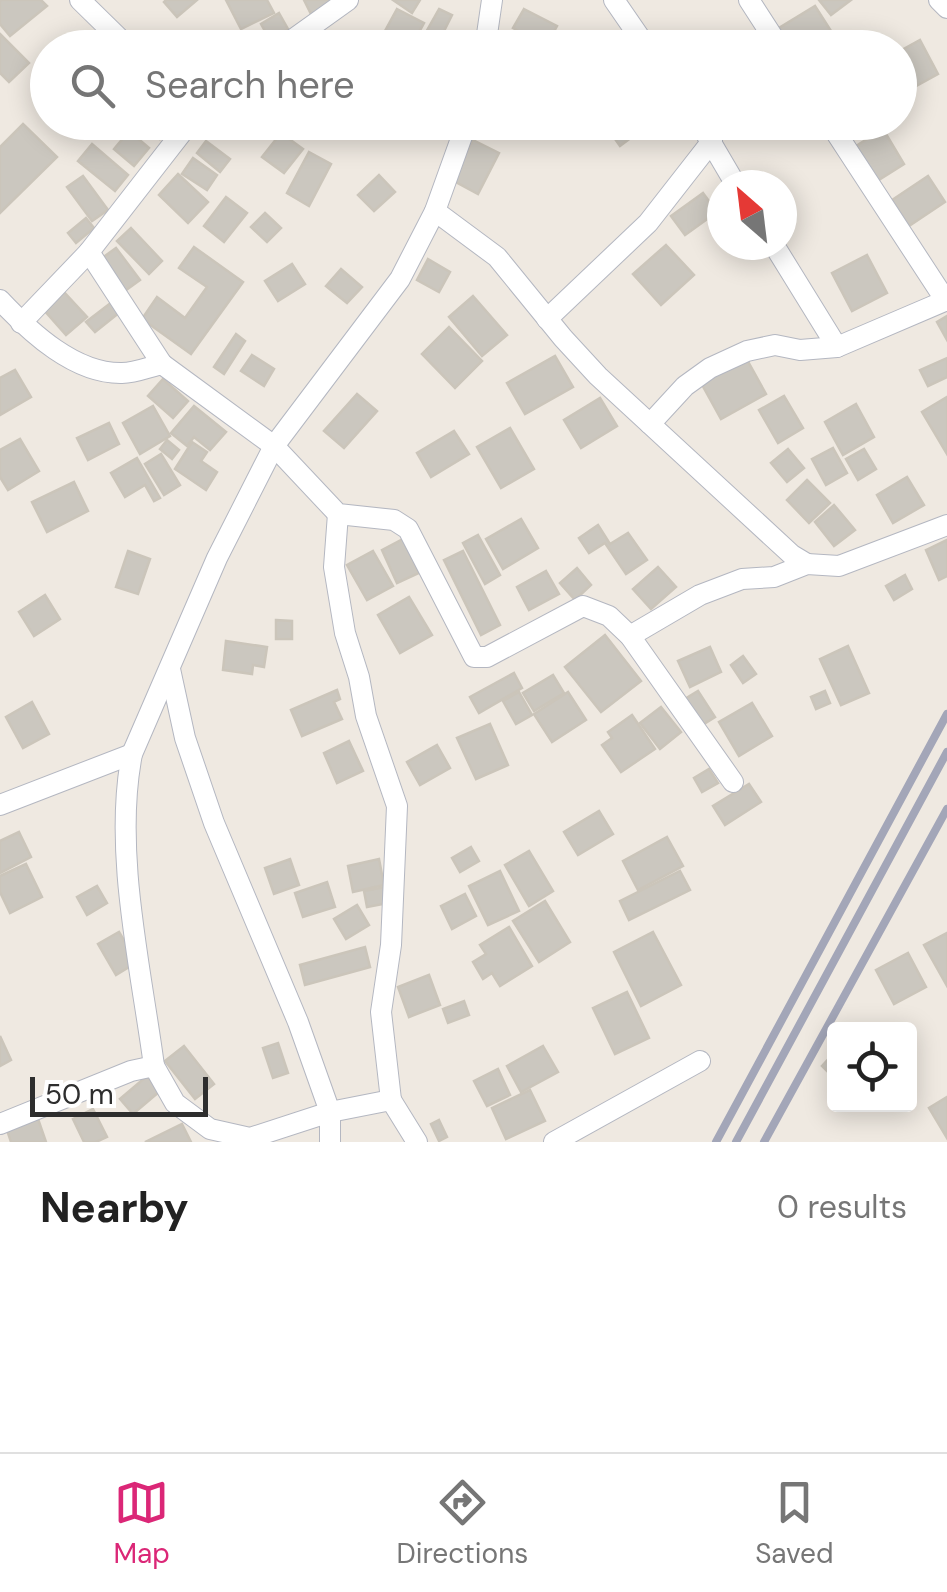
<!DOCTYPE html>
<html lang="en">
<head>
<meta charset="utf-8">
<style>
  body { margin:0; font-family:"DM Sans",sans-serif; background:#f2f2f2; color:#222 }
  .controls { position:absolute; right:30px; bottom:30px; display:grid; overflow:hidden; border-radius:10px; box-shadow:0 5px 25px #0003 }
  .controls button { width:90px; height:90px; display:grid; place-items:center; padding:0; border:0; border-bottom:2px solid #e0e0e0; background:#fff; color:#222; font:50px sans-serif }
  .compass { position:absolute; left:707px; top:170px; width:90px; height:90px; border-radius:50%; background:#fff; box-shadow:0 5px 25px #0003; rotate:332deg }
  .scale { position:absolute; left:30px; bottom:25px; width:178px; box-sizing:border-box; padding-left:10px; border:5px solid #2e2e2e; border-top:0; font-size:28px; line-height:35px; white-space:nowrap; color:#2e2e2e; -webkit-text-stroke:8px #fff; paint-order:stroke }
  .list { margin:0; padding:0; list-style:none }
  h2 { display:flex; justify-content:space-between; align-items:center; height:130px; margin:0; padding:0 40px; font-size:42px }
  h2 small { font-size:32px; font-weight:400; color:#767676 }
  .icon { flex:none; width:55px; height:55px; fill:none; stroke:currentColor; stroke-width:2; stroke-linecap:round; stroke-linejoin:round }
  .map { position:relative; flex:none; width:947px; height:1142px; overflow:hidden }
  .search { position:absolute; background:#fff; box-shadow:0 5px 25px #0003; left:30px; right:30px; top:30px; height:110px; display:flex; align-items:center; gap:25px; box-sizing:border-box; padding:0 35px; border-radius:55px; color:#767676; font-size:38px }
  .sheet { height:310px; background:#fff }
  nav { display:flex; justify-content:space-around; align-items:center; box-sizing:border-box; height:140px; border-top:2px solid #e0e0e0; background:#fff; font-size:28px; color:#767676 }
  nav a { display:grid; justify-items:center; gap:5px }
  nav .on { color:#db2777 }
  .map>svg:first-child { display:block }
  .building { fill:#cbc7bf; stroke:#cbc5ba; stroke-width:2.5 }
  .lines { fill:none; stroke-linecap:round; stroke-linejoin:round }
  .minor-casing { stroke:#b4b7c1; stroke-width:22 }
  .minor { stroke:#fff; stroke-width:20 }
  .rail { stroke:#a3a6b8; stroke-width:8 }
</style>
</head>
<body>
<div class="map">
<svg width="947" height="1142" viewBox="0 0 947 1142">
  <rect width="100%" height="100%" fill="#efe9e1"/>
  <!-- building -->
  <g class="building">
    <polygon points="0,0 41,0 47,6 10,36 0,24"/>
    <polygon points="166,0 197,0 177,17 164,2"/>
    <polygon points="226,0 267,0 274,13 241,29"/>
    <polygon points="304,0 329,0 331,4 311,14"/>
    <polygon points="393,0 420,0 412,13"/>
    <polygon points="819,0 851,0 831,15"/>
    <polygon points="815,6 838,42 829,48 791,48 779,28"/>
    <polygon points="397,9 424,23 412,45 385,31"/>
    <polygon points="439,9 452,15 439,41 425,34"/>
    <polygon points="524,9 557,26 546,46 513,28"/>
    <polygon points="279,13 288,29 270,40 261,24"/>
    <polygon points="0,34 29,63 9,82 0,73"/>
    <polygon points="920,40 938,74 900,95 900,51"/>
    <polygon points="146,122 178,122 179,124 160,139"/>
    <polygon points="230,122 258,122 245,136"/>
    <polygon points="603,122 646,122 648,125 620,146"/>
    <polygon points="23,124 57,157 0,213 0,147"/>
    <polygon points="883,129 904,164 874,183 853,148"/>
    <polygon points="129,131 149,148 134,166 114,149"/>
    <polygon points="281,133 303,149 284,173 262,157"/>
    <polygon points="473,140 499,153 478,194 452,180"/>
    <polygon points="206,141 230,159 220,172 197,153"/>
    <polygon points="92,144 128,175 115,191 78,161"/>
    <polygon points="309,152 331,164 309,206 287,193"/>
    <polygon points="193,158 217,175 207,190 182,174"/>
    <polygon points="178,174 208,202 188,223 159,195"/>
    <polygon points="379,175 395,192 374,211 358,195"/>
    <polygon points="83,176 108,210 92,221 67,187"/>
    <polygon points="928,176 945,202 909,226 892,200"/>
    <polygon points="703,193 717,212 685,235 671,216"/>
    <polygon points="226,197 247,213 224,242 204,226"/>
    <polygon points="265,213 281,228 267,242 251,227"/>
    <polygon points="86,218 94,228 76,243 68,233"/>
    <polygon points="131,228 162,261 149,274 117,241"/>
    <polygon points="666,245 694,275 661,305 633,274"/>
    <polygon points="194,247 243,282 191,354 142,319 157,297 185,318 207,287 179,268"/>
    <polygon points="116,248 140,280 122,293 98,261"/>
    <polygon points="867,255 887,293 852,311 832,273"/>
    <polygon points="428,259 450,272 439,292 417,280"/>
    <polygon points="292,264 305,284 278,301 265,281"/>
    <polygon points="341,269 362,287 347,303 326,286"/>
    <polygon points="64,292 87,317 66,335 44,310"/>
    <polygon points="473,296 507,335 482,356 449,317"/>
    <polygon points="112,302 120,312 95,332 86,322"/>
    <polygon points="947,316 947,340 937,322"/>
    <polygon points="449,327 482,361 455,388 422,354"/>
    <polygon points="236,334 245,341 224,374 214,367"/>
    <polygon points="252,355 274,369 264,386 241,371"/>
    <polygon points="555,356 573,387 525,414 507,383"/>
    <polygon points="745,356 766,394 721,419 700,381"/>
    <polygon points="947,358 947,377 928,386 920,370"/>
    <polygon points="15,370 31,397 0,415 0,378"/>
    <polygon points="163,379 188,401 173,418 148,396"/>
    <polygon points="357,394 377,411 344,448 324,431"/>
    <polygon points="784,396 803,428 778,443 759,410"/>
    <polygon points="947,397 947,454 922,412"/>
    <polygon points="600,398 617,426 581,448 564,420"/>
    <polygon points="856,404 874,437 843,455 825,422"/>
    <polygon points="153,406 170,436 140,454 123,423"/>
    <polygon points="194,406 226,432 210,450 194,437 187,446 171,433"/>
    <polygon points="109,423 119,444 88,460 77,438"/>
    <polygon points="510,428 534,469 501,488 477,447"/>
    <polygon points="454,431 469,454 431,477 417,453"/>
    <polygon points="20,439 39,471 8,490 0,477 0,450"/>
    <polygon points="167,440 179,450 172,459 160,449"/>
    <polygon points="192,442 207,452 201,461 217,472 206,490 175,469"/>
    <polygon points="833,448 847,473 826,485 812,459"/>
    <polygon points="788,449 804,468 787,482 771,463"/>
    <polygon points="864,449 876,469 858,480 846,459"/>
    <polygon points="161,454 180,485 164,495 145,464"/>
    <polygon points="137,458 160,498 154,501 145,485 125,497 111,473"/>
    <polygon points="907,477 924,505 893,523 877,495"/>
    <polygon points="807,480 830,503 809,523 787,500"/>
    <polygon points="74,482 88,511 47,532 32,502"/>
    <polygon points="834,505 855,530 834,546 815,522"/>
    <polygon points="521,519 538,548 503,569 486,539"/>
    <polygon points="598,525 610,544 628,533 647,560 626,574 605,543 589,553 579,538"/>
    <polygon points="478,535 500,575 485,584 463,543"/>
    <polygon points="403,539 419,573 397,583 382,550"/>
    <polygon points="947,540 947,576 939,580 926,550"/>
    <polygon points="128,551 150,559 138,594 116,587"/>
    <polygon points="373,551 393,586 367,600 347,565"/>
    <polygon points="463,551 500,625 481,635 444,560"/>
    <polygon points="658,567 676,587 651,609 633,589"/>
    <polygon points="577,568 591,585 575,600 560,583"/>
    <polygon points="546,571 559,594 529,610 517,587"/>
    <polygon points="905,575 912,589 894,600 886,586"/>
    <polygon points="45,595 60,619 34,636 19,612"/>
    <polygon points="409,597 432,635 400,653 378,615"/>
    <polygon points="276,620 292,621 292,639 276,639"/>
    <polygon points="605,635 641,681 601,712 565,667"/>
    <polygon points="226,641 267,647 264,667 253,665 252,674 223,670"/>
    <polygon points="848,646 869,693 841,705 820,659"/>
    <polygon points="710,647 721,672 690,687 678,661"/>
    <polygon points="743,656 756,674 743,683 731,665"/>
    <polygon points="514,673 522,688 479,713 470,697"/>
    <polygon points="553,675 564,693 534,711 523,693"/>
    <polygon points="337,690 340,699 334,702 342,719 302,736 291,710"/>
    <polygon points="698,691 715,717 696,729 680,702"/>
    <polygon points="825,691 830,703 816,709 811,697"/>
    <polygon points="519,692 532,715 516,724 503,701"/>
    <polygon points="568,692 586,720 552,742 534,714"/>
    <polygon points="32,702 49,734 23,748 6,717"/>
    <polygon points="752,703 772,736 739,756 719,722"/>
    <polygon points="661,707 681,732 660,749 640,723"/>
    <polygon points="632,715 655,749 621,772 602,745 612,738 608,732"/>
    <polygon points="490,724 508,765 476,779 457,738"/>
    <polygon points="349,741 363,771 337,783 324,753"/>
    <polygon points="437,745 450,768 420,785 407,762"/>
    <polygon points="709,769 718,783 702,792 694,778"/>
    <polygon points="749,784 761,802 725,825 713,806"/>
    <polygon points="599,811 613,834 578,855 564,832"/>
    <polygon points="19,832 31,857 0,873 0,841"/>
    <polygon points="667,837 683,866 638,890 623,861"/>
    <polygon points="471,847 479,861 460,872 452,858"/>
    <polygon points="529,851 553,891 529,906 505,865"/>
    <polygon points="290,859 299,885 274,894 265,868"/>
    <polygon points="379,859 384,885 353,892 348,866"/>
    <polygon points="26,864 42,897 10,913 0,892 0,876"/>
    <polygon points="500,871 519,911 488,925 469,886"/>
    <polygon points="680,871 690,890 629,920 620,901"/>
    <polygon points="327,882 335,907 303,917 295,893"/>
    <polygon points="97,886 107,903 87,915 77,897"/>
    <polygon points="385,887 388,903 367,907 364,891"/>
    <polygon points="465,894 476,916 452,929 441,906"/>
    <polygon points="545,901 570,942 539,962 513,921"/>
    <polygon points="357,905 369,925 346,939 334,919"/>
    <polygon points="509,927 532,966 500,986 492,973 483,979 473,962 486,954 480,945"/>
    <polygon points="119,932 137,962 116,975 98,944"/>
    <polygon points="653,932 681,985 641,1006 614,952"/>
    <polygon points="947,933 947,986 924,945"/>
    <polygon points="365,947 370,967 305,985 300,965"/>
    <polygon points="908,953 926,987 894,1004 876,970"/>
    <polygon points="429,975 440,1005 409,1017 398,987"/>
    <polygon points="627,992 649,1038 615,1054 593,1008"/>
    <polygon points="464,1001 469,1015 448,1023 443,1009"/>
    <polygon points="0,1036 11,1060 0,1066"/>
    <polygon points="278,1043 288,1073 273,1078 263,1048"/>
    <polygon points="184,1046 214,1084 195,1099 165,1061"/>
    <polygon points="543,1046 558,1072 521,1092 507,1066"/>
    <polygon points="834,1053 834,1078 822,1066"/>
    <polygon points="498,1069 510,1095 487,1106 474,1081"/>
    <polygon points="147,1076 160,1091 133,1114 120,1099"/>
    <polygon points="530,1090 545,1121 506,1139 492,1108"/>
    <polygon points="947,1097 947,1138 929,1108"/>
    <polygon points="93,1109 107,1137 96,1142 84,1142 73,1119"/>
    <polygon points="37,1116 46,1142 11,1142 6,1127"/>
    <polygon points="439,1120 447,1137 439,1141 431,1124"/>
    <polygon points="182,1124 191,1142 145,1142"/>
  </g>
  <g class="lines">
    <defs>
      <g id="minor">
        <polyline points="80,0 129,48"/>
        <polyline points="614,0 647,48"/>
        <polyline points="749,0 780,48"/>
        <polyline points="939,0 947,8"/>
        <polyline points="281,48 348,0"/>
        <polyline points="485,48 492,0"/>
        <polyline points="699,122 736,185"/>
        <polyline points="829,122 946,301"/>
        <polyline points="435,211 497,257 563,338 598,376 792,555 807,564"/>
        <polyline points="774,245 837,347"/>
        <polyline points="89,252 162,364"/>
        <path d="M0,300C31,333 75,374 122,373C135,373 149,367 162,364L274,446L338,514L394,520L408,529L474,657H487L583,606L609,616L630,636L733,782"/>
        <polyline points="547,319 648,223 712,141"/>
        <polyline points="21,323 89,252 190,122"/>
        <polyline points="650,424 685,386 710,368 747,351 775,345 800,350 837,347 947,300"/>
        <polyline points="338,514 334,567 345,633 359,677 366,716 397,806 391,945 381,1012 391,1100"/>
        <polyline points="630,636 700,595 742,579 774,577 807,564 839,566 947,525"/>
        <polyline points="170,669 185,738 214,823 298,1022 330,1112 330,1142"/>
        <polyline points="0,805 132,754"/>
        <path d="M154,1066C141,968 113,851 132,754L217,558L274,446L400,279L435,211L467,122"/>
        <polyline points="0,1124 131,1071 154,1066 175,1103 210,1129 250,1138 330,1112 391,1100 417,1142"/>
        <polyline points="554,1142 700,1061"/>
      </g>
    </defs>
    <!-- minor casing -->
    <use href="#minor" class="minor-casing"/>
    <!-- minor -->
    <use href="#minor" class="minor"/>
    <!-- rail -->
    <g class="rail">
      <polyline points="716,1142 947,714"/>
      <polyline points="736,1142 947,752"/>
      <polyline points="764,1142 947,809"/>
    </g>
  </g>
</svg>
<div class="controls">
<button><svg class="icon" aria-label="locate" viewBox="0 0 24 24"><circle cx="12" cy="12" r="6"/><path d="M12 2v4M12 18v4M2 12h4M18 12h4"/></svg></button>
</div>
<svg class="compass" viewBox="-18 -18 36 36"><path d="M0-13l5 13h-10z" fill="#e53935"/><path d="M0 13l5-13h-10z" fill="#767676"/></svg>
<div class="scale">50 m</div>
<div class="search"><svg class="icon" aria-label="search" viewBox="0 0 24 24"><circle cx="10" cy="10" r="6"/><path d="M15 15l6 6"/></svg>Search here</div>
</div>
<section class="sheet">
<h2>Nearby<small>0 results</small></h2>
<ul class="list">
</ul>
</section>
<nav>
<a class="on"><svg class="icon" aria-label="map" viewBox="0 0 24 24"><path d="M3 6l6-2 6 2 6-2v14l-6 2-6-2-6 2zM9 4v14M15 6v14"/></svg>Map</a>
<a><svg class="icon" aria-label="directions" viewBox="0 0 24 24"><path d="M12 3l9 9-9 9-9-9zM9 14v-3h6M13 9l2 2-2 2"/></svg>Directions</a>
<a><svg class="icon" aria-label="saved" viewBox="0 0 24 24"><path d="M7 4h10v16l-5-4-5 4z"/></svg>Saved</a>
</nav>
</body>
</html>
